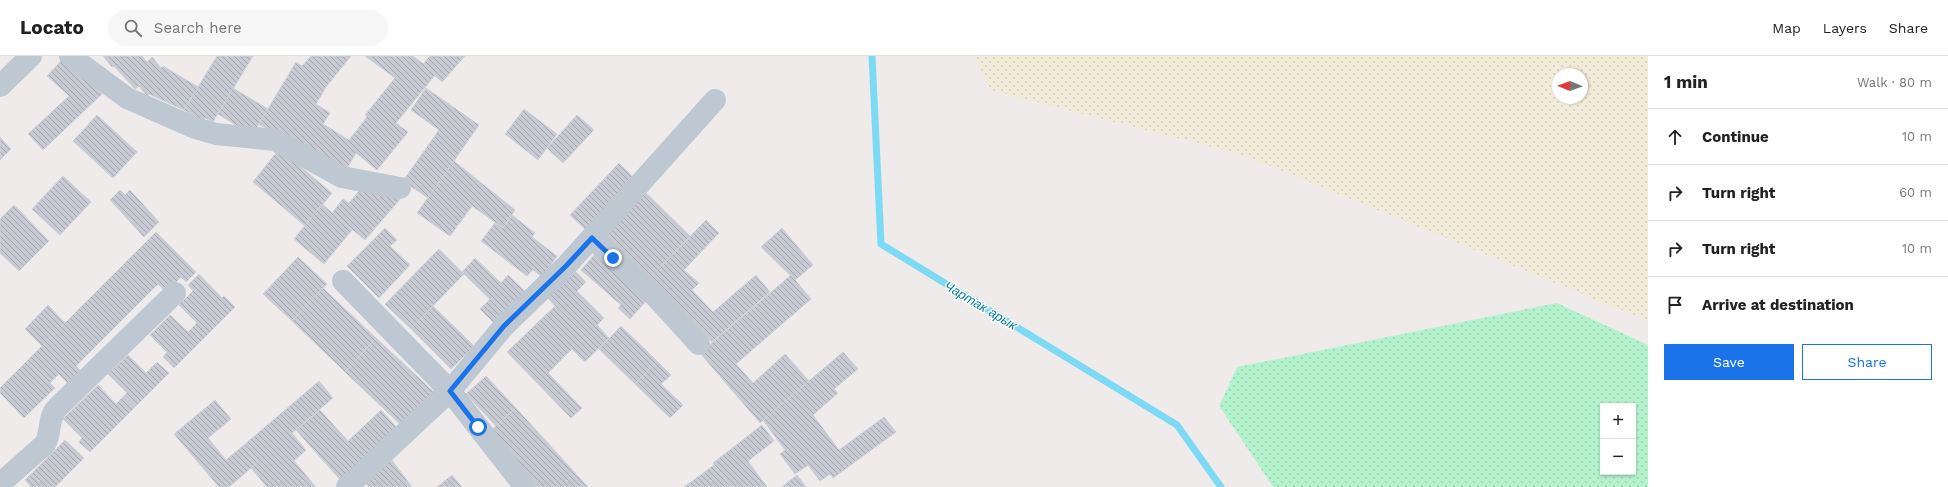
<!DOCTYPE html>
<html lang="en">
<head>
<meta charset="utf-8">
<style>
  body { margin:0; font-family:"Work Sans",sans-serif; background:#f6f6f6; color:#222 }
  .controls { position:absolute; right:12px; bottom:12px; display:grid; overflow:hidden; border-radius:0px; box-shadow:0 1px 3px #0004 }
  .controls button { width:36px; height:36px; display:grid; place-items:center; padding:0; border:0; border-bottom:1px solid #e0e0e0; background:#fff; color:#222; font:20px sans-serif }
  .compass { position:absolute; left:1552px; top:12px; width:36px; height:36px; border-radius:50%; background:#fff; box-shadow:0 1px 3px #0004; rotate:271deg }
  .stop { position:absolute; width:12px; height:12px; margin:-9px; border:3px solid #1a73e8; border-radius:50%; background:#fff }
  .stop.end { background:#1a73e8; border-color:#fff; box-shadow:0 1px 4px #0008 }
  .list { margin:0; padding:0; list-style:none }
  h2 { display:flex; justify-content:space-between; align-items:center; height:52px; margin:0; padding:0 16px; font-size:17px }
  h2 small { font-size:13px; font-weight:400; color:#767676 }
  .list li { display:grid; grid-template-columns:26px 1fr auto; gap:12px; align-items:center; box-sizing:border-box; height:56px; padding:0 16px; border-top:1px solid #e0e0e0 }
  .list b { display:block; font-size:15px; white-space:nowrap }
  .list em { font-size:13px; font-style:normal; color:#767676 }
  .actions { display:flex; gap:8px; padding:12px 16px }
  .actions a { flex:1; padding:9px 0; border:1px solid #1a73e8; border-radius:0px; text-align:center; font-size:14px; color:#1a73e8 }
  .actions .main { background:#1a73e8; color:#fff }
  .icon { flex:none; width:22px; height:22px; fill:none; stroke:currentColor; stroke-width:2; stroke-linecap:round; stroke-linejoin:round }
  .map { position:relative; flex:none; width:1648px; height:431px; overflow:hidden }
  header { display:flex; align-items:center; gap:24px; box-sizing:border-box; height:56px; padding:0 20px; background:#fff; border-bottom:1px solid #e0e0e0 }
  header strong { font-size:19px }
  nav { display:flex; gap:22px; margin-inline-start:auto; font-size:14px }
  .search { width:280px; height:36px; background:#f6f6f6; display:flex; align-items:center; gap:10px; box-sizing:border-box; padding:0 14px; border-radius:22px; color:#767676; font-size:15px }
  main { display:flex }
  aside { flex:1; background:#fff }
  .map>svg:first-child { display:block }
  .grass { fill:url(#grass-dots); fill-rule:evenodd }
  .sand { fill:url(#sand-dots); fill-rule:evenodd }
  .lines { fill:none; stroke-linecap:round; stroke-linejoin:round }
  .stream { stroke:#7cdaf4; stroke-width:7 }
  .building { fill:url(#building-back-hatch); stroke:#cfd1d8 }
  .minor { stroke:#bdc8d3; stroke-width:22 }
  .route { stroke:#1a73e8; stroke-width:5 }
  .labels { text-anchor:middle; stroke-width:3; stroke-linejoin:round; paint-order:stroke }
  .water-label { font-size:13px; font-style:italic; fill:#027da0; stroke:#fff }
</style>
</head>
<body>
<header>
<strong>Locato</strong>
<div class="search"><svg class="icon" aria-label="search" viewBox="0 0 24 24"><circle cx="10" cy="10" r="6"/><path d="M15 15l6 6"/></svg>Search here</div>
<nav><a>Map</a><a>Layers</a><a>Share</a></nav>
</header>
<main>
<div class="map">
<svg width="1648" height="431" viewBox="0 0 1648 431">
  <defs>
    <pattern id="grass-dots" width="8" height="8" patternUnits="userSpaceOnUse"><rect width="8" height="8" fill="#b4f2cd"/><path d="M2 2h.1M6 6h.1" fill="none" stroke="#9cd1b2" stroke-width="1.8" stroke-linecap="round"/></pattern>
    <pattern id="sand-dots" width="8" height="8" patternUnits="userSpaceOnUse"><rect width="8" height="8" fill="#f3ebd9"/><path d="M2 2h.1M6 6h.1" fill="none" stroke="#d2cbbc" stroke-width="1.8" stroke-linecap="round"/></pattern>
    <pattern id="building-back-hatch" width="6" height="6" patternUnits="userSpaceOnUse"><rect width="6" height="6" fill="#c7cad2"/><path d="M-1 5l2 2M0 0l6 6M5-1l2 2" fill="none" stroke="#a3a6ad"/></pattern>
  </defs>
  <rect width="100%" height="100%" fill="#efebeb"/>
  <!-- grass -->
  <path class="grass" d="M1557,247L1648,289V431H1273L1219,350L1237,311ZM1603,350H1633V416H1603Z"/>
  <!-- sand -->
  <path class="sand" d="M975,0H1648V265L1243,99L990,34ZM1558,18H1582V42H1558Z"/>
  <g class="lines">
    <!-- stream -->
    <polyline class="stream" points="872,0 881,188 1177,369 1221,431"/>
  </g>
  <!-- building -->
  <g class="building">
    <polygon points="103,0 142,0 147,6 152,1 161,12 163,10 198,31 184,54 149,38 147,40 139,30 135,33 114,10 112,11"/>
    <polygon points="217,0 253,0 213,66 205,62 203,66 184,54"/>
    <polygon points="311,0 351,0 326,31 316,48 330,57 323,68 349,84 367,61 365,59 395,22 365,0 413,0 436,18 396,67 408,76 377,114 356,97 343,119 259,68 296,6 302,10"/>
    <polygon points="430,0 465,0 442,26 434,19 436,18 423,8"/>
    <polygon points="63,3 102,38 43,94 28,78 69,40 47,20"/>
    <polygon points="233,32 268,53 252,79 218,58"/>
    <polygon points="426,32 479,69 428,142 403,125 439,74 411,54"/>
    <polygon points="524,53 557,78 538,104 505,78"/>
    <polygon points="97,59 137,96 113,122 73,85"/>
    <polygon points="577,59 594,74 563,107 547,92"/>
    <polygon points="0,81 11,93 0,104"/>
    <polygon points="279,93 332,137 305,170 253,126"/>
    <polygon points="454,105 515,154 503,172 472,150 450,180 417,157"/>
    <polygon points="619,107 634,122 586,174 570,159"/>
    <polygon points="63,120 91,146 60,179 32,153"/>
    <polygon points="364,129 401,142 365,184 332,157 343,143 349,147"/>
    <polygon points="641,132 690,180 647,226 598,178"/>
    <polygon points="120,134 125,139 130,134 159,166 144,181 110,144"/>
    <polygon points="322,148 352,174 324,208 294,183"/>
    <polygon points="14,149 49,185 19,215 0,197 0,163"/>
    <polygon points="512,159 535,177 532,181 557,200 542,221 533,214 527,220 481,185 495,167 503,172"/>
    <polygon points="706,164 719,177 684,214 699,227 692,234 713,256 756,219 770,236 712,286 648,224"/>
    <polygon points="385,172 397,184 390,190 410,209 379,242 347,210"/>
    <polygon points="782,172 813,209 795,224 761,191"/>
    <polygon points="156,176 196,216 186,226 181,221 166,236 158,228 76,310 84,318 71,331 59,318 50,327 27,305"/>
    <polygon points="439,193 464,218 411,273 385,248"/>
    <polygon points="595,198 647,244 630,263 618,252 621,249 581,214"/>
    <polygon points="298,201 327,228 292,265 263,238"/>
    <polygon points="475,202 501,227 508,219 526,236 505,258 462,216"/>
    <polygon points="573,213 586,226 577,235 604,262 597,269 609,282 597,294 546,240"/>
    <polygon points="199,218 222,242 224,240 235,251 202,284 191,273 197,267 179,249 193,235 188,229"/>
    <polygon points="791,219 811,243 736,308 753,327 785,298 809,325 760,367 700,297"/>
    <polygon points="323,232 376,282 345,316 292,265"/>
    <polygon points="490,243 505,258 495,268 480,253"/>
    <polygon points="48,249 65,267 42,290 25,273"/>
    <polygon points="433,250 474,290 451,313 411,273"/>
    <polygon points="555,250 597,294 585,306 572,293 548,317 582,352 571,362 507,296"/>
    <polygon points="170,259 188,276 191,273 202,284 174,312 163,301 167,296 150,279"/>
    <polygon points="621,270 657,305 635,328 599,293"/>
    <polygon points="376,282 434,336 402,370 345,316"/>
    <polygon points="843,296 858,313 834,333 838,337 813,359 839,394 884,361 896,376 833,422 830,418 820,425 808,409 795,418 780,398 785,394 763,364"/>
    <polygon points="128,299 146,317 157,306 169,317 135,351 124,340 127,337 108,318"/>
    <polygon points="27,305 55,332 24,362 0,337 0,332"/>
    <polygon points="657,305 671,319 661,328 683,349 670,362 635,328"/>
    <polygon points="486,320 516,352 496,370 466,338"/>
    <polygon points="319,325 333,342 292,377 306,394 294,405 316,431 267,431 251,412 258,406 244,389"/>
    <polygon points="98,329 116,348 124,340 135,351 90,396 79,386 82,382 63,363"/>
    <polygon points="215,344 231,363 208,382 226,404 244,389 258,406 229,431 219,431 174,378"/>
    <polygon points="516,352 588,431 538,431 489,376"/>
    <polygon points="320,354 348,385 381,354 400,375 343,427 296,374"/>
    <polygon points="762,369 774,385 748,405 767,431 731,431 713,407"/>
    <polygon points="65,384 84,402 55,431 31,431 25,424"/>
    <polygon points="391,403 412,431 369,431 364,424"/>
    <polygon points="714,409 731,431 684,431"/>
    <polygon points="452,419 462,431 437,431"/>
    <polygon points="797,419 806,431 782,431"/>
  </g>
  <g class="lines">
    <!-- minor -->
    <g class="minor">
      <polyline points="70,0 127,42 195,72 216,78 275,84 342,121 400,132"/>
      <polyline points="0,30 31,0"/>
      <polyline points="592,182 656,241 699,288"/>
      <polyline points="343,225 450,335 525,431"/>
      <path d="M0,428L45,388C52,376 47,363 57,352L175,237"/>
      <polyline points="347,431 450,335 504,270 566,210 715,44"/>
    </g>
  </g>
  <g class="lines">
    <!-- route -->
    <polyline class="route" points="478,371 450,335 504,270 566,210 592,182 613,202"/>
  </g>
  <g class="labels">
    <!-- water labels -->
    <g class="water-label">
      <text transform="translate(981 249) rotate(31)" y="5">Чартак арык</text>
    </g>
  </g>
</svg>
<div class="controls">
<button>+</button>
<button>−</button>
</div>
<svg class="compass" viewBox="-18 -18 36 36"><path d="M0-13l5 13h-10z" fill="#e53935"/><path d="M0 13l5-13h-10z" fill="#767676"/></svg>
<div class="stop" style="left:478px;top:371px"></div>
<div class="stop end" style="left:613px;top:202px"></div>
</div>
<aside>
<h2>1 min<small>Walk · 80 m</small></h2>
<ul class="list">
<li><svg class="icon" aria-label="ahead" viewBox="0 0 24 24"><path d="M12 20V5M6 11l6-6 6 6"/></svg><div><b>Continue</b></div><em>10 m</em></li>
<li><svg class="icon" aria-label="right" viewBox="0 0 24 24"><path d="M7 20v-9h11M14 6l5 5-5 5"/></svg><div><b>Turn right</b></div><em>60 m</em></li>
<li><svg class="icon" aria-label="right" viewBox="0 0 24 24"><path d="M7 20v-9h11M14 6l5 5-5 5"/></svg><div><b>Turn right</b></div><em>10 m</em></li>
<li><svg class="icon" aria-label="arrive" viewBox="0 0 24 24"><path d="M6 21V4h12l-3 4 3 4H6"/></svg><div><b>Arrive at destination</b></div></li>
</ul>
<div class="actions"><a class="main">Save</a><a>Share</a></div>
</aside>
</main>
</body>
</html>
